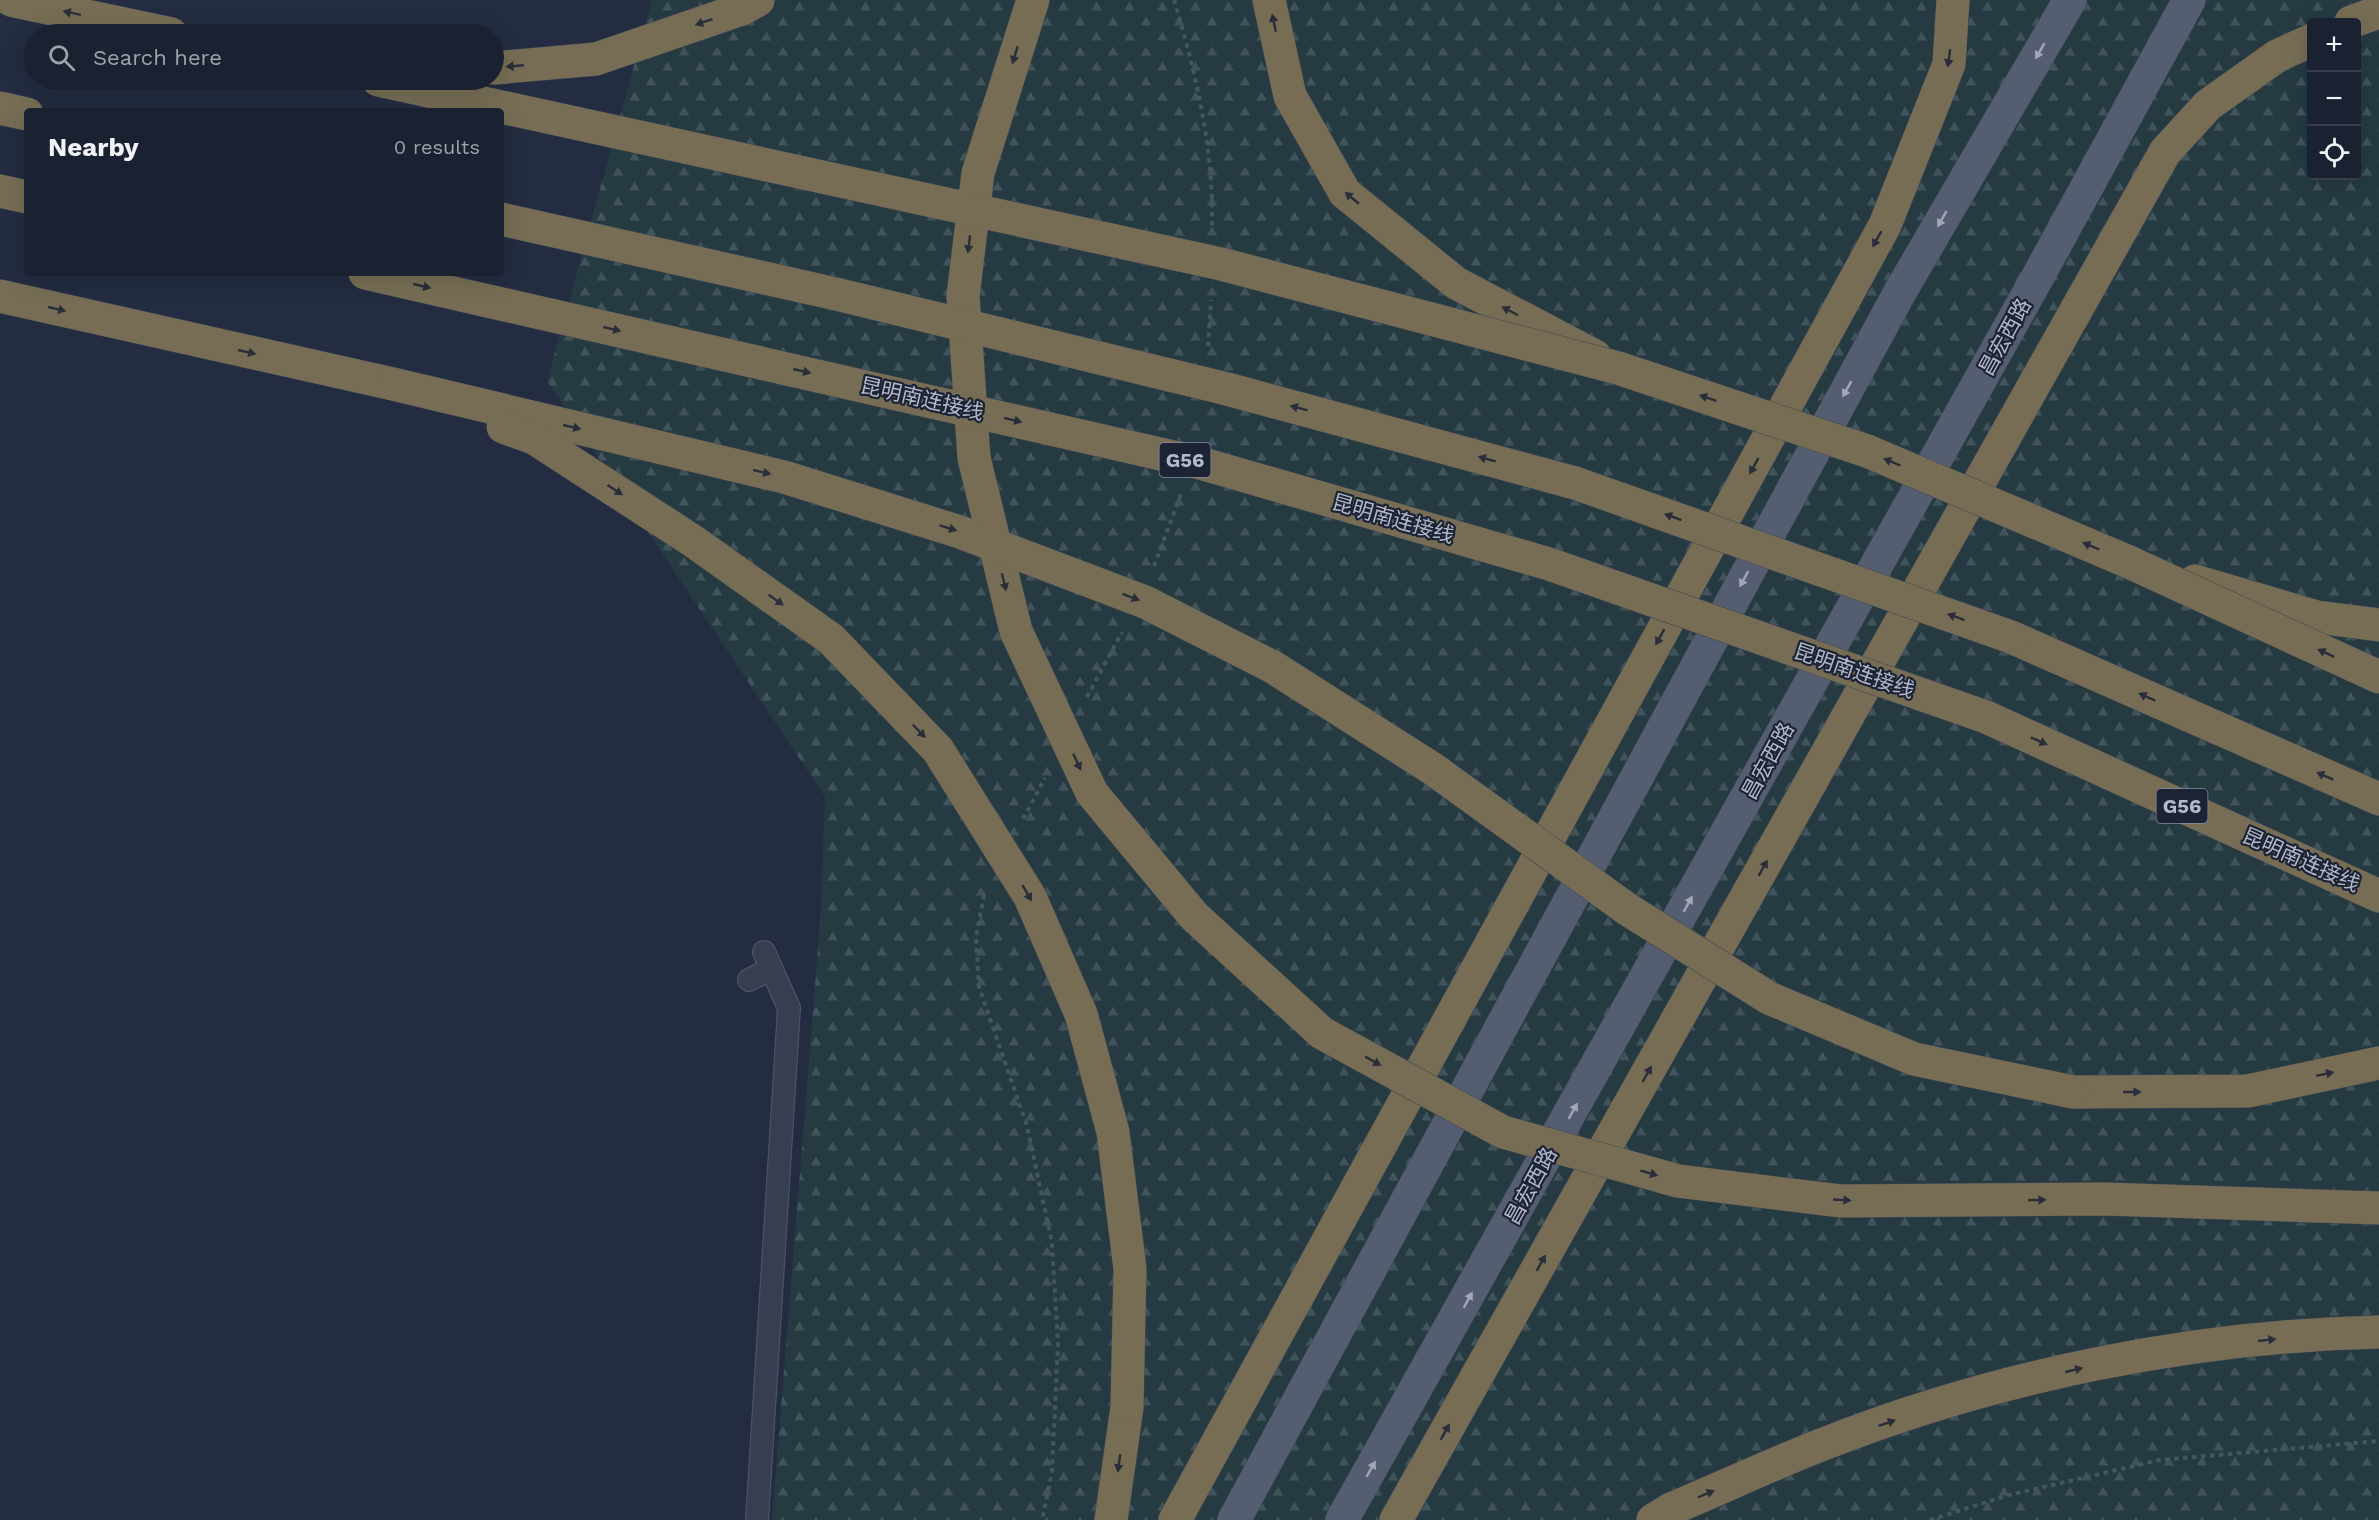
<!DOCTYPE html>
<html lang="en">
<head>
<meta charset="utf-8">
<style>
  body { margin:0; font-family:"Work Sans","Noto Sans SC",sans-serif; background:#232938; color:#f1f3f6 }
  .controls { position:absolute; right:18px; top:18px; display:grid; overflow:hidden; border-radius:6px; box-shadow:0 6px 24px #0002 }
  .controls button { width:54px; height:54px; display:grid; place-items:center; padding:0; border:0; border-bottom:2px solid #383e4c; background:#1a2130; color:#f1f3f6; font:30px sans-serif }
  .list { margin:0; padding:0; list-style:none }
  h2 { display:flex; justify-content:space-between; align-items:center; height:78px; margin:0; padding:0 24px; font-size:26px }
  h2 small { font-size:20px; font-weight:400; color:#9fa3ab }
  .icon { flex:none; width:33px; height:33px; fill:none; stroke:currentColor; stroke-width:2; stroke-linecap:round; stroke-linejoin:round }
  .map { position:relative; flex:none; width:2379px; height:1520px; overflow:hidden }
  .search { position:absolute; background:#1a2130; box-shadow:0 6px 24px #0002; left:24px; top:24px; width:480px; height:66px; display:flex; align-items:center; gap:15px; box-sizing:border-box; padding:0 21px; border-radius:33px; color:#9fa3ab; font-size:22px }
  .panel { position:absolute; background:#1a2130; box-shadow:0 6px 24px #0002; left:24px; top:108px; width:480px; height:168px; border-radius:6px }
  .map>svg:first-child { display:block }
  .forest { fill:url(#forest-firs); fill-rule:evenodd }
  .lines { fill:none; stroke-linecap:round; stroke-linejoin:round }
  .service-casing { stroke:#52596a; stroke-width:24 }
  .primary-casing { stroke:#414759; stroke-width:34 }
  .motorway-casing { stroke:#3f4657; stroke-width:34 }
  .path { stroke:#43575e; stroke-width:4; stroke-dasharray:4.5 4.5; stroke-linecap:butt }
  .service { stroke:#373e50; stroke-width:22 }
  .primary { stroke:#555d70; stroke-width:33 }
  .motorway { stroke:#766d54; stroke-width:33 }
  .motorway-bridge-casing { stroke:#3f4657; stroke-width:34; stroke-linecap:butt }
  .motorway-bridge { stroke:#766d54; stroke-width:33 }
  .oneway { fill:#2a2e3a }
  .oneway2 { fill:#a1a7b8 }
  .labels { text-anchor:middle; stroke-width:4.5; stroke-linejoin:round; paint-order:stroke }
  .shield { fill:#1c2335; stroke:#868c9d; stroke-width:1.5 }
  .shield-label { font-size:20px; font-weight:bold; fill:#b4b9ca }
  .street-label { font-size:21px; fill:#b4b9ca; stroke:#1c2335 }
</style>
</head>
<body>
<div class="map">
<svg width="2379" height="1520" viewBox="0 0 2379 1520">
  <defs>
    <pattern id="forest-firs" width="22" height="20" patternUnits="userSpaceOnUse" patternTransform="scale(1.5)"><rect width="22" height="20" fill="#253a41"/><path d="M5 1l3.5 6h-7zM16 11l3.5 6h-7z" fill="#42545b"/></pattern>
  </defs>
  <rect width="100%" height="100%" fill="#232c40"/>
  <!-- forest -->
  <path class="forest" d="M652,0H2379V1520H772L820,923L825,797L547,381ZM2312,22H2356V176H2312Z"/>
  <g class="lines">
    <defs>
      <g id="service">
        <polyline points="749,980 771,969"/>
        <polyline points="757,1520 789,1008 764,952"/>
      </g>
      <g id="primary">
        <polyline points="1234,1520 1900,292 2070,0"/>
        <polyline points="1342,1520 2036,280 2189,0"/>
      </g>
      <g id="motorway">
        <polyline points="11,0 171,34"/>
        <polyline points="1269,0 1290,96 1345,193 1456,283 1595,356"/>
        <polyline points="2351,22 2379,12"/>
        <polyline points="494,68 596,59 742,9 758,0"/>
        <polyline points="0,108 27,114"/>
        <polyline points="0,191 27,197"/>
        <polyline points="0,296 393,384"/>
        <polyline points="2195,581 2317,617 2379,625"/>
        <polyline points="2011,637 2379,799"/>
        <polyline points="1986,717 2379,896"/>
        <polyline points="2073,1092 2248,1091 2379,1063"/>
        <polyline points="1111,1520 1127,1407"/>
        <polyline points="1175,1520 1885,225 1949,64 1953,0"/>
        <polyline points="1396,1520 2165,152 2208,105 2277,56 2312,40"/>
        <path d="M1653,1520L1671,1509C1721,1488 1770,1465 1821,1445C1995,1376 2192,1336 2379,1332"/>
      </g>
    </defs>
    <!-- service casing -->
    <use href="#service" class="service-casing"/>
    <!-- primary casing -->
    <use href="#primary" class="primary-casing"/>
    <!-- motorway casing -->
    <use href="#motorway" class="motorway-casing"/>
    <!-- path -->
    <g class="path">
      <path d="M1174,0C1196,72 1214,151 1212,226"/>
      <polyline points="1208,346 1211,300"/>
      <polyline points="1154,566 1181,494"/>
      <polyline points="1087,697 1122,632"/>
      <polyline points="1023,819 1045,778"/>
      <polyline points="984,895 976,938 979,987 1027,1126 1052,1243 1058,1344 1052,1472 1042,1520"/>
      <polyline points="1930,1520 2009,1495 2160,1460 2379,1441"/>
    </g>
    <!-- service -->
    <use href="#service" class="service"/>
    <!-- primary -->
    <use href="#primary" class="primary"/>
    <!-- motorway -->
    <use href="#motorway" class="motorway"/>
    <defs>
      <g id="motorway-bridge">
        <polyline points="1033,0 978,173 963,296 974,458 1016,631 1092,793 1194,916 1322,1033 1503,1132 1678,1181 1841,1201 2105,1199 2379,1208"/>
        <polyline points="378,80 1221,264 1618,368 1867,451 2129,562 2379,677"/>
        <polyline points="501,219 836,294 1227,389 1575,483 2011,637"/>
        <polyline points="365,273 1200,463 1549,564 1986,717"/>
        <polyline points="393,384 784,477 960,532 1145,602 1273,667 1433,769 1627,909 1769,998 1914,1059 2073,1092"/>
        <polyline points="503,427 534,438 693,541 831,639 938,750 1030,897 1081,1014 1113,1132 1130,1269 1127,1407"/>
      </g>
    </defs>
    <!-- motorway-bridge casing -->
    <use href="#motorway-bridge" class="motorway-bridge-casing"/>
    <!-- motorway-bridge -->
    <use href="#motorway-bridge" class="motorway-bridge"/>
  </g>
  <!-- one-way arrows -->
  <defs><path id="oneway-solid" d="M-6-.8H1V-3.2L6.5 0L1 3.2V.8H-6Z" transform="scale(1.5)"/></defs>
  <g class="oneway">
    <use href="#oneway-solid" transform="translate(72 13) rotate(-168)"/>
    <use href="#oneway-solid" transform="translate(704 22) rotate(161)"/>
    <use href="#oneway-solid" transform="translate(1274 23) rotate(-102)"/>
    <use href="#oneway-solid" transform="translate(1015 55) rotate(107)"/>
    <use href="#oneway-solid" transform="translate(1949 58) rotate(98)"/>
    <use href="#oneway-solid" transform="translate(515 66) rotate(175)"/>
    <use href="#oneway-solid" transform="translate(1352 198) rotate(-140)"/>
    <use href="#oneway-solid" transform="translate(1877 239) rotate(119)"/>
    <use href="#oneway-solid" transform="translate(969 244) rotate(97)"/>
    <use href="#oneway-solid" transform="translate(422 286) rotate(13)"/>
    <use href="#oneway-solid" transform="translate(57 309) rotate(13)"/>
    <use href="#oneway-solid" transform="translate(1510 311) rotate(-152)"/>
    <use href="#oneway-solid" transform="translate(612 329) rotate(13)"/>
    <use href="#oneway-solid" transform="translate(247 352) rotate(13)"/>
    <use href="#oneway-solid" transform="translate(802 371) rotate(13)"/>
    <use href="#oneway-solid" transform="translate(1708 398) rotate(-161)"/>
    <use href="#oneway-solid" transform="translate(1299 408) rotate(-165)"/>
    <use href="#oneway-solid" transform="translate(1013 420) rotate(13)"/>
    <use href="#oneway-solid" transform="translate(572 427) rotate(13)"/>
    <use href="#oneway-solid" transform="translate(1487 459) rotate(-165)"/>
    <use href="#oneway-solid" transform="translate(1892 462) rotate(-157)"/>
    <use href="#oneway-solid" transform="translate(1754 466) rotate(119)"/>
    <use href="#oneway-solid" transform="translate(762 472) rotate(13)"/>
    <use href="#oneway-solid" transform="translate(615 490) rotate(33)"/>
    <use href="#oneway-solid" transform="translate(1673 517) rotate(-160)"/>
    <use href="#oneway-solid" transform="translate(948 528) rotate(17)"/>
    <use href="#oneway-solid" transform="translate(2091 546) rotate(-157)"/>
    <use href="#oneway-solid" transform="translate(1004 582) rotate(76)"/>
    <use href="#oneway-solid" transform="translate(1131 597) rotate(21)"/>
    <use href="#oneway-solid" transform="translate(776 600) rotate(35)"/>
    <use href="#oneway-solid" transform="translate(1956 617) rotate(-160)"/>
    <use href="#oneway-solid" transform="translate(1660 637) rotate(119)"/>
    <use href="#oneway-solid" transform="translate(2326 653) rotate(-155)"/>
    <use href="#oneway-solid" transform="translate(2147 697) rotate(-156)"/>
    <use href="#oneway-solid" transform="translate(919 731) rotate(46)"/>
    <use href="#oneway-solid" transform="translate(2039 741) rotate(24)"/>
    <use href="#oneway-solid" transform="translate(1077 762) rotate(65)"/>
    <use href="#oneway-solid" transform="translate(2325 776) rotate(-156)"/>
    <use href="#oneway-solid" transform="translate(1763 868) rotate(-61)"/>
    <use href="#oneway-solid" transform="translate(1027 893) rotate(60)"/>
    <use href="#oneway-solid" transform="translate(1373 1061) rotate(29)"/>
    <use href="#oneway-solid" transform="translate(1647 1074) rotate(-61)"/>
    <use href="#oneway-solid" transform="translate(2325 1074) rotate(-12)"/>
    <use href="#oneway-solid" transform="translate(2132 1092)"/>
    <use href="#oneway-solid" transform="translate(1649 1173) rotate(16)"/>
    <use href="#oneway-solid" transform="translate(1842 1200) rotate(3)"/>
    <use href="#oneway-solid" transform="translate(2037 1200) rotate(-1)"/>
    <use href="#oneway-solid" transform="translate(1541 1263) rotate(-61)"/>
    <use href="#oneway-solid" transform="translate(2267 1340) rotate(-6)"/>
    <use href="#oneway-solid" transform="translate(2074 1370) rotate(-13)"/>
    <use href="#oneway-solid" transform="translate(1887 1423) rotate(-19)"/>
    <use href="#oneway-solid" transform="translate(1445 1432) rotate(-61)"/>
    <use href="#oneway-solid" transform="translate(1119 1463) rotate(98)"/>
    <use href="#oneway-solid" transform="translate(1706 1494) rotate(-23)"/>
  </g>
  <g class="oneway2">
    <use href="#oneway-solid" transform="translate(2040 51) rotate(120)"/>
    <use href="#oneway-solid" transform="translate(1942 219) rotate(120)"/>
    <use href="#oneway-solid" transform="translate(1847 389) rotate(119)"/>
    <use href="#oneway-solid" transform="translate(1744 579) rotate(118)"/>
    <use href="#oneway-solid" transform="translate(1688 904) rotate(-61)"/>
    <use href="#oneway-solid" transform="translate(1573 1111) rotate(-61)"/>
    <use href="#oneway-solid" transform="translate(1468 1300) rotate(-61)"/>
    <use href="#oneway-solid" transform="translate(1371 1469) rotate(-60)"/>
  </g>
  <g class="labels">
    <!-- shield labels -->
    <g class="shield">
      <rect x="1159.5" y="443" width="51" height="34" rx="4.5"/>
      <rect x="2156.5" y="789" width="51" height="34" rx="4.5"/>
    </g>
    <g class="shield-label">
      <text x="1185" y="467">G56</text>
      <text x="2182" y="813">G56</text>
    </g>
    <!-- street labels -->
    <g class="street-label">
      <text transform="translate(2005 337) rotate(-61)" y="7">昌宏西路</text>
      <text transform="translate(922 399) rotate(13)" y="7">昆明南连接线</text>
      <text transform="translate(1393 519) rotate(16)" y="7">昆明南连接线</text>
      <text transform="translate(1854 671) rotate(19)" y="7">昆明南连接线</text>
      <text transform="translate(1768 761) rotate(-61)" y="7">昌宏西路</text>
      <text transform="translate(2301 860) rotate(24)" y="7">昆明南连接线</text>
      <text transform="translate(1531 1186) rotate(-61)" y="7">昌宏西路</text>
    </g>
  </g>
</svg>
<div class="controls">
<button>+</button>
<button>−</button>
<button><svg class="icon" aria-label="locate" viewBox="0 0 24 24"><circle cx="12" cy="12" r="6"/><path d="M12 2v4M12 18v4M2 12h4M18 12h4"/></svg></button>
</div>
<div class="search"><svg class="icon" aria-label="search" viewBox="0 0 24 24"><circle cx="10" cy="10" r="6"/><path d="M15 15l6 6"/></svg>Search here</div>
<section class="panel">
<h2>Nearby<small>0 results</small></h2>
<ul class="list">
</ul>
</section>
</div>
</body>
</html>
